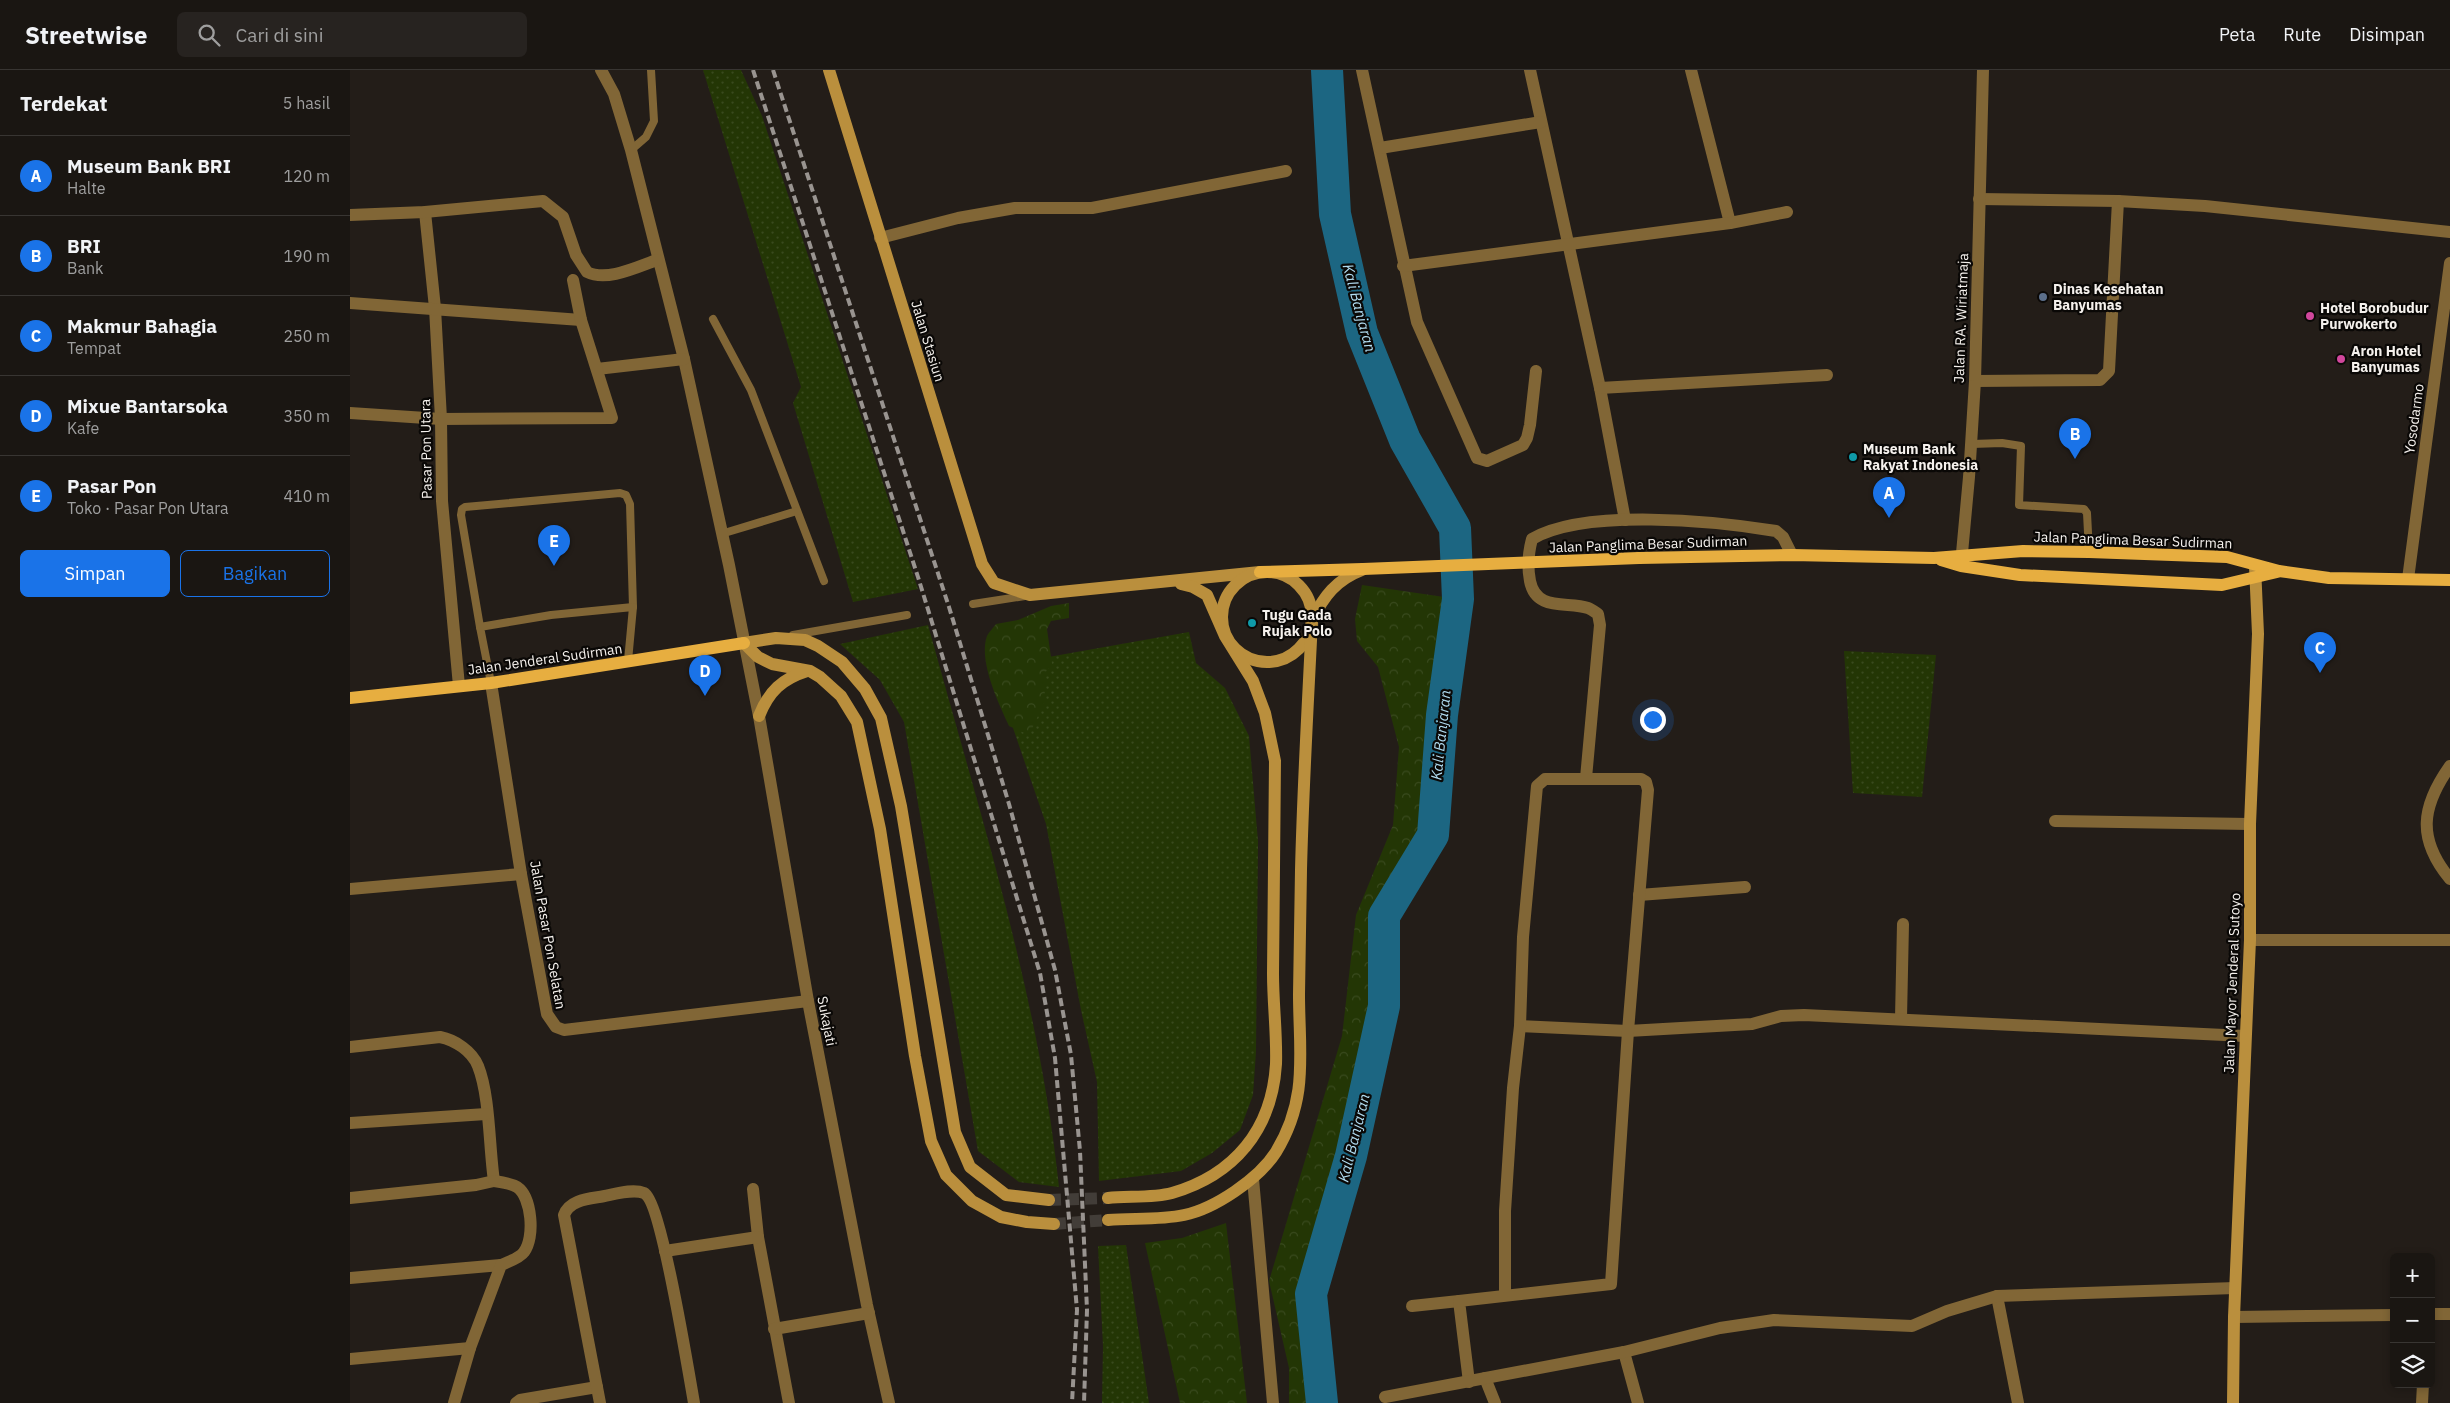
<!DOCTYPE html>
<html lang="id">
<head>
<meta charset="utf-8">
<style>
  body { margin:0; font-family:"IBM Plex Sans",sans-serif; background:#272320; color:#f1f3f6 }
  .controls { position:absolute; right:15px; bottom:15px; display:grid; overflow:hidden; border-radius:8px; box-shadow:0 2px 8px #0003 }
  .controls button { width:45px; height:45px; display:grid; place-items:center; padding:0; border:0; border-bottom:1px solid #383532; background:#1a1612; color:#f1f3f6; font:25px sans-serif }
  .you { position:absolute; left:1302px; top:649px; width:18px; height:18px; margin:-12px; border:4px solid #fff; border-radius:50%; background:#1a73e8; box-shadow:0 0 0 8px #1a73e833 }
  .badge { display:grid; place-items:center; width:32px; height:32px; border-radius:50%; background:#1a73e8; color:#fff; font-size:16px; font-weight:700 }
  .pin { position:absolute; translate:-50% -41px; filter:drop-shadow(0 1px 2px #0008) }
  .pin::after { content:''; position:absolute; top:26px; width:18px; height:15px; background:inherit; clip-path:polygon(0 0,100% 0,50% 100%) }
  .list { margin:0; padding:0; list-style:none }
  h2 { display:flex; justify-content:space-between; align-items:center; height:65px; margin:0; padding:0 20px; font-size:21px }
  h2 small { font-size:16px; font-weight:400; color:#9f9f9f }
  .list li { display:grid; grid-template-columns:32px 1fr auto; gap:15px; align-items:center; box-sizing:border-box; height:80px; padding:0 20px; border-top:1px solid #383532 }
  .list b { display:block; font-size:19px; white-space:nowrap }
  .list p { margin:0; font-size:16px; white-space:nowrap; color:#9f9f9f }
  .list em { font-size:16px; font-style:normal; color:#9f9f9f }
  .actions { display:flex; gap:10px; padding:15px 20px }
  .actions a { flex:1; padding:11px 0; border:1px solid #1a73e8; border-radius:8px; text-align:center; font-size:18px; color:#1a73e8 }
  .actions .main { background:#1a73e8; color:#fff }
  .icon { flex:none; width:28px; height:28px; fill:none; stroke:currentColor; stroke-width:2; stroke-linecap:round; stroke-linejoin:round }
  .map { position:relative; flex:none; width:2100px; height:1333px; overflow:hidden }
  header { display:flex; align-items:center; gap:30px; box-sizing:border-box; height:70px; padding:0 25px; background:#1a1612; border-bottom:1px solid #383532 }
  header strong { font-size:24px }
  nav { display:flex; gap:28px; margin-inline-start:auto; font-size:18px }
  .search { width:350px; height:45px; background:#272320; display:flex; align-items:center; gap:12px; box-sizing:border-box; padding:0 18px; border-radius:8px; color:#9f9f9f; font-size:19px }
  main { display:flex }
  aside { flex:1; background:#1a1612 }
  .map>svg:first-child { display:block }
  .grass { fill:url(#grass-dots) }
  .forest { fill:url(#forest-crowns) }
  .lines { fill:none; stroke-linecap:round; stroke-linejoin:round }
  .river { stroke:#1c6682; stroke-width:32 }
  .secondary-tunnel { stroke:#423d38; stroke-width:12; stroke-dasharray:12 6; stroke-linecap:butt }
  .service { stroke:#816636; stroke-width:8 }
  .minor { stroke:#816636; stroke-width:12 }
  .tertiary { stroke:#816636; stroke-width:12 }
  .secondary { stroke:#ba8f3d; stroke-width:12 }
  .primary { stroke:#e7ae40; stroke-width:12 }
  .rail { stroke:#999490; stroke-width:4; stroke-dasharray:8 4; stroke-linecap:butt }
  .primary-bridge { stroke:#e7ae40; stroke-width:12 }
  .service-dot { fill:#5c6f8a; stroke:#0a0806; stroke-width:2 }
  .hotel-dot { fill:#d1479c; stroke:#0a0806; stroke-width:2 }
  .culture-dot { fill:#0f9aa8; stroke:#0a0806; stroke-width:2 }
  .labels { text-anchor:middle; stroke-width:4.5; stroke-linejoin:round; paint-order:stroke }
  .poi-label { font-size:14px; font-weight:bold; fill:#f5f1ed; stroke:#0a0806; text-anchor:start }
  .street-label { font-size:14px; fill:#f5f1ed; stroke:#0a0806 }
  .water-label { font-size:15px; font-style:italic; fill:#b1dcf1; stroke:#0a0806 }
</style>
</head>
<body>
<header>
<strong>Streetwise</strong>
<div class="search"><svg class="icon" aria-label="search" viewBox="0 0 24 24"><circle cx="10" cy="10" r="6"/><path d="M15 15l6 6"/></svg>Cari di sini</div>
<nav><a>Peta</a><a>Rute</a><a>Disimpan</a></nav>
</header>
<main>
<aside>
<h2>Terdekat<small>5 hasil</small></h2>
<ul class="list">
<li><span class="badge">A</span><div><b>Museum Bank BRI</b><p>Halte</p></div><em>120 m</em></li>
<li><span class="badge">B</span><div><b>BRI</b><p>Bank</p></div><em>190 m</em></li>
<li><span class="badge">C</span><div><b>Makmur Bahagia</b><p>Tempat</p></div><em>250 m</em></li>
<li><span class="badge">D</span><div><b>Mixue Bantarsoka</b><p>Kafe</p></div><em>350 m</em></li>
<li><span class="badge">E</span><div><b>Pasar Pon</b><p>Toko · Pasar Pon Utara</p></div><em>410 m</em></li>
</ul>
<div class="actions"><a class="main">Simpan</a><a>Bagikan</a></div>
</aside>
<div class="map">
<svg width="2100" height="1333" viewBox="0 0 2100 1333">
  <defs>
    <pattern id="grass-dots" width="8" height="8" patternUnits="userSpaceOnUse" patternTransform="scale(1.25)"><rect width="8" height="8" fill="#233605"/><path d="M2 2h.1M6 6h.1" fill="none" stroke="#394a1e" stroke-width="1.8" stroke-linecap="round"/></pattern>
    <pattern id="forest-crowns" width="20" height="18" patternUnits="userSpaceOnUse" patternTransform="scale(1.25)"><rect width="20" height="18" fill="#233605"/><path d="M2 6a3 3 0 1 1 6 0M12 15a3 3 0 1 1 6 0" fill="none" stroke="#394a1e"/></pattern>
  </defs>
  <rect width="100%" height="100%" fill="#231d18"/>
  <!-- grass -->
  <g class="grass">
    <polygon points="353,0 391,0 412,46 568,519 503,532 443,333 451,317"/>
    <path d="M578,555C629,741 689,926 709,1117L669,1112L628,1081L554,652L530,610L490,574Z"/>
    <polygon points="839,562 846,593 875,618 899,666 908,771 906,982 903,1025 890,1060 862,1083 831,1101 749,1111 747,1012 731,940 696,754 642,597"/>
    <polygon points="1494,581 1586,585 1572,727 1503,723"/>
    <polygon points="776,1175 799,1333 752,1333 753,1276 748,1176"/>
  </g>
  <!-- forest -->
  <g class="forest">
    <polygon points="1012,515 1108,529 1092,645 1083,765 1034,846 1034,936 1001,1086 961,1224 972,1333 939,1333 939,1298 919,1211 992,966 1006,845 1043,755 1049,677 1028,597 1007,571 1005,549"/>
    <path d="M719,533V548L701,551L697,559L702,594L694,604L695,631L679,665L659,656C649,634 628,591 637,566C639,562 644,557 646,554L668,550L701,536Z"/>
    <polygon points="876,1153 897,1333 830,1333 795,1173 832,1168"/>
  </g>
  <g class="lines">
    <!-- river -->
    <polyline class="river" points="972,1333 961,1224 1001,1086 1034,936 1034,846 1083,765 1092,645 1108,529 1105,458 1055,370 1012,263 985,144 977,0"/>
    <!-- secondary-tunnel -->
    <g class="secondary-tunnel">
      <polyline points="699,1130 758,1128"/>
      <polyline points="704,1154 758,1150"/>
    </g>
    <!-- service -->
    <g class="service">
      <polyline points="281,80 296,67 304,51 301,0"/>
      <polyline points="363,249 401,320 474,511"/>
      <polyline points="1622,374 1652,373 1671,376 1669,435 1734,439 1737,443 1739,482"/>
      <polyline points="371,464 447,441"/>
      <polyline points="623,534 675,526"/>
      <polyline points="130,557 111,445 112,439 115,437 270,423 276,425 280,434 283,537"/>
      <polyline points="443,565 557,545"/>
      <polyline points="141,613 130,557 201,545 283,537 278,591"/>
    </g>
    <!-- minor -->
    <g class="minor">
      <polyline points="251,0 264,24 281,80 334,289 379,495 409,646 458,931 517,1235 539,1333"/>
      <polyline points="1012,0 1067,252 1127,388 1137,391 1173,375 1177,368 1180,355 1186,301"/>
      <polyline points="1180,0 1250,318 1275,450"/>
      <polyline points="1341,0 1380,153"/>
      <polyline points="1030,78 1191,52"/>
      <polyline points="1629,129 1768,131 1855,136 2100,162"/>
      <polyline points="75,142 85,238 91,349 92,431 109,616"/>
      <path d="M0,145L75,142L193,131L213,147L226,185L237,202C257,212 287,197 307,190"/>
      <polyline points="530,168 608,148 665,138 742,138 936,101"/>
      <polyline points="1053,196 1380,153 1437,142"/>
      <polyline points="0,233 231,250"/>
      <polyline points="247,299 334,289"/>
      <polyline points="1625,311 1750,310 1759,301 1768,131"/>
      <polyline points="1250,318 1477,305"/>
      <polyline points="0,343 91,349 262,348 231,250 223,210"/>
      <polyline points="1611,494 1619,407 1625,311 1633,0"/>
      <polyline points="2058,509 2100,193"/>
      <polyline points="141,613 171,804 197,944 206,957 214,960 458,931"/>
      <path d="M2100,696C2071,737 2067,769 2100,809"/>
      <path d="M1236,708L1250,555L1248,544C1245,542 1241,539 1238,538C1218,531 1186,542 1180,511C1177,496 1178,484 1182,469C1235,438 1365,451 1426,461L1433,467L1442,485"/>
      <polyline points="1705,751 1900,754"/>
      <polyline points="0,819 171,804"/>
      <polyline points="1289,825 1395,817"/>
      <polyline points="1551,948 1553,854"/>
      <polyline points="1170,956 1278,961 1402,954 1431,946 1454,945 1895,966"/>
      <path d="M0,977L90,967C105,970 122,981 128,996C140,1026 139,1077 144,1111L126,1115L0,1128"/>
      <polyline points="0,1053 136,1044"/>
      <polyline points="903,1109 923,1333"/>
      <polyline points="403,1119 408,1167 439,1333"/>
      <polyline points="315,1181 408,1167"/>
      <polyline points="0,1208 151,1195"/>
      <polyline points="1647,1226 1668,1333"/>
      <polyline points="1062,1236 1109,1231"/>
      <polyline points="2081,1244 2100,1244"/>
      <polyline points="1884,1247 2044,1245"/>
      <polyline points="424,1259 519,1243"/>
      <polyline points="1274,1282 1288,1333"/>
      <polyline points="0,1289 120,1278"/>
      <polyline points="1135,1308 1145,1333"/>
      <polyline points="1119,1312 1109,1231 1261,1214 1278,961 1298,720 1296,712 1291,709 1195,709 1187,716 1173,867 1170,956 1163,1018 1155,1141 1155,1224"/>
      <polyline points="1035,1327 1274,1282 1370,1258 1424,1250 1562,1256 1597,1241 1647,1226 1885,1218"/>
      <path d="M104,1333L120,1278L151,1195C158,1192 170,1188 174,1182C185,1168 182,1127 167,1117C160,1113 151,1112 144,1111"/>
      <polyline points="166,1333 170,1330 247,1317"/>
      <path d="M250,1333L214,1145C219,1131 236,1129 249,1127C262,1125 282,1118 294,1123C311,1131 339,1305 344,1333"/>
      <polyline points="2072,1333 2073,1314"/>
    </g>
    <!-- tertiary -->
    <polyline class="tertiary" points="1900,870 2100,870"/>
    <!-- secondary -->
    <g class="secondary">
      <polyline points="479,0 632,494 644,513 680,525 910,502"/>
      <circle cx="917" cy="547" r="45"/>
      <polyline points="394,573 408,587 422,594 460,601 470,607 491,626 507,652 530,759 565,986 581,1071 596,1105 622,1131 651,1147 677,1152 704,1154"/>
      <polyline points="394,573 426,568 455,570 468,576 492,592 515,619 531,648 551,736 605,1062 620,1097 656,1125 699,1130"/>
      <path d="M409,646C419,621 432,609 457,601"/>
      <path d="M758,1128C777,1126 804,1128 822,1123C884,1105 922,1060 926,994C927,964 923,934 923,904C923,833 924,762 925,691L915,643L903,611L875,566L857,525L843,517L831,514"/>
      <path d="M758,1150C783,1148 810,1150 834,1145C864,1139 909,1109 926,1082C959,1028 949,983 949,924C950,883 950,841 951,800C953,716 958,633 962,550C974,526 986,510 1012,500"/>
      <polyline points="1883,1333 1884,1247 1900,870 1900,754 1908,564 1905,496"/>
    </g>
    <!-- primary -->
    <g class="primary">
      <polyline points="1289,488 1442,485 1584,488 1673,481 1739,482 1877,487 1929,501 1979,508 2100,510"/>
      <polyline points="1591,490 1611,496 1670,505 1872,515 1927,502"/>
      <polyline points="910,502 1013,499"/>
      <polyline points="0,628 141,613 394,573"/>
    </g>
    <!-- rail -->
    <g class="rail">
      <polyline points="403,0 568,507 690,903 705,988 727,1240 722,1333"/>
      <polyline points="423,0 599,537 659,734 705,900 721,985 730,1081 737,1240 734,1333"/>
    </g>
    <!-- primary-bridge -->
    <polyline class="primary-bridge" points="1013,499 1289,488"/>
  </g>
  <!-- markers -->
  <circle class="service-dot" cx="1693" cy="227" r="5"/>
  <g class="hotel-dot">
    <circle cx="1960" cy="246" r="5"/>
    <circle cx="1991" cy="289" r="5"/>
  </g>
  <g class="culture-dot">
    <circle cx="1503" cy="387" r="5"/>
    <circle cx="902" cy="553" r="5"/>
  </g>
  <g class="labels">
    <!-- poi labels -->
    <g class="poi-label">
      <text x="1703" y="224">Dinas Kesehatan<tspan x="1703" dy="16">Banyumas</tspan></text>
      <text x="1970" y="243">Hotel Borobudur<tspan x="1970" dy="16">Purwokerto</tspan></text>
      <text x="2001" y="286">Aron Hotel<tspan x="2001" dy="16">Banyumas</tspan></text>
      <text x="1513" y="384">Museum Bank<tspan x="1513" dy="16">Rakyat Indonesia</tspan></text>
      <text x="912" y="550">Tugu Gada<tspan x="912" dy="16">Rujak Polo</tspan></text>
    </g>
    <!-- street labels -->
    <g class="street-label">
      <text transform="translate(1611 248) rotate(-88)" y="5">Jalan RA. Wiriatmaja</text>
      <text transform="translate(578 271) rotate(73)" y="5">Jalan Stasiun</text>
      <text transform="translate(2064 349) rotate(-82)" y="5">Yosodarmo</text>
      <text transform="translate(76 379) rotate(-91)" y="5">Pasar Pon Utara</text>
      <text transform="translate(1783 470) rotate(2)" y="5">Jalan Panglima Besar Sudirman</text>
      <text transform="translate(1298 474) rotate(-2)" y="5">Jalan Panglima Besar Sudirman</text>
      <text transform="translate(195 589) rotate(-8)" y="5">Jalan Jenderal Sudirman</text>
      <text transform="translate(198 865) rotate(80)" y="5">Jalan Pasar Pon Selatan</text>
      <text transform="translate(1882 913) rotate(-88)" y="5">Jalan Mayor Jenderal Sutoyo</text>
      <text transform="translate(477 951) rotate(79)" y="5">Sukajati</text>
    </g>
    <!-- water labels -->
    <g class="water-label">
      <text transform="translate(1009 238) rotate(75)" y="5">Kali Banjaran</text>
      <text transform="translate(1091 665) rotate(-84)" y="5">Kali Banjaran</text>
      <text transform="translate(1004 1068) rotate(-76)" y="5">Kali Banjaran</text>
    </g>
  </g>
</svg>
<div class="controls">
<button>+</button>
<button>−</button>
<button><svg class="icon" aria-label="layers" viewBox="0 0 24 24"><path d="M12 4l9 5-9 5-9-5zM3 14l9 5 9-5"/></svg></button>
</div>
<div class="you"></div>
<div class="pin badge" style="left:1539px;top:448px">A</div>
<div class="pin badge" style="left:1725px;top:389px">B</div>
<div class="pin badge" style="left:1970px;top:603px">C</div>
<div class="pin badge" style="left:355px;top:626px">D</div>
<div class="pin badge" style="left:204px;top:496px">E</div>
</div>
</main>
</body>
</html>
